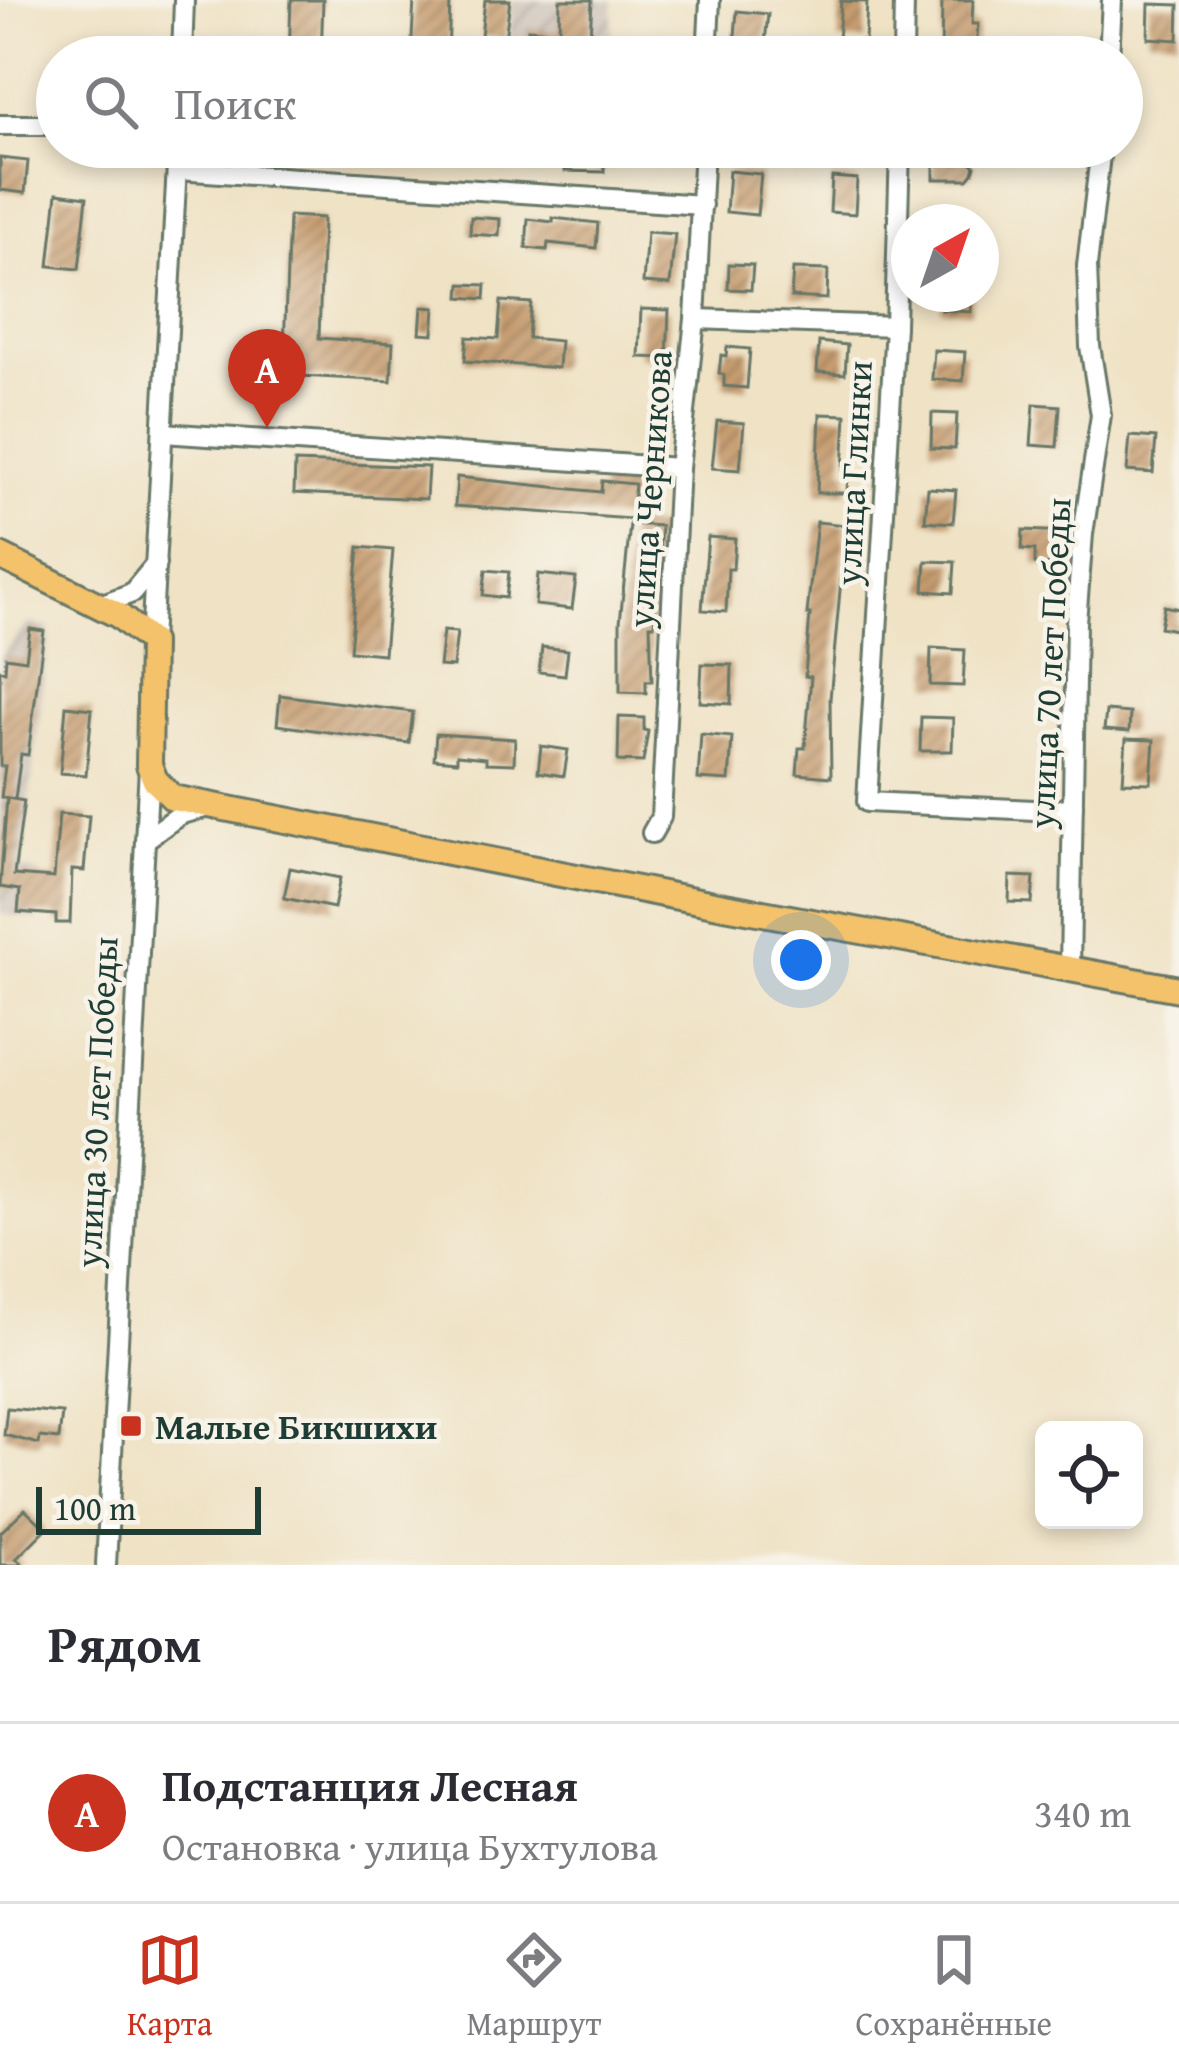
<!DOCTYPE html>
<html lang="ru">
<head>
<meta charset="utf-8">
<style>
  body { margin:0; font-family:"Gentium Book Plus",serif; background:#f7f7f7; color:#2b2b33 }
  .controls { position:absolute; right:36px; bottom:36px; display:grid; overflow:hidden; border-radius:18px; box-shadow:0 6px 18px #0003 }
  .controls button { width:108px; height:108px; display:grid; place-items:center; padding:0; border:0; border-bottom:3px solid #e1e1e2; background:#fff; color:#2b2b33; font:60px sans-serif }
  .compass { position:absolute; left:891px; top:204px; width:108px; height:108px; border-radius:50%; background:#fff; box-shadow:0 6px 18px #0003; rotate:40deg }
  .scale { position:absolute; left:36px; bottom:30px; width:225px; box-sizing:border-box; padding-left:12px; border:6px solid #1f3d34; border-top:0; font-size:33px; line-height:42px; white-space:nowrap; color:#1f3d34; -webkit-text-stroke:9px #f7f3e8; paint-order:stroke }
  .you { position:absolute; left:801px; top:960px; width:42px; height:42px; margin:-30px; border:9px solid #fff; border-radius:50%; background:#1a73e8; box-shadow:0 0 0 18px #1a73e833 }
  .badge { display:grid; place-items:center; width:78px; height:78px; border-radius:50%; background:#c8321e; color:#fff; font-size:39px; font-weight:700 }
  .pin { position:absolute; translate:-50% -99px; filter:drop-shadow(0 3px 6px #0008) }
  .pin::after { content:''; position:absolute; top:63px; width:42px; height:36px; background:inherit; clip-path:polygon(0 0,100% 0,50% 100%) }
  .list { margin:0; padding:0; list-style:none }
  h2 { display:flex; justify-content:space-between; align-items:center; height:156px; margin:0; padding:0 48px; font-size:51px }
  h2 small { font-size:39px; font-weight:400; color:#7c7c81 }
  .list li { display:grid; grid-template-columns:78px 1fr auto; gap:36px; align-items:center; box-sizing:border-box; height:180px; padding:0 48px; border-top:3px solid #e1e1e2 }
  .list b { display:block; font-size:45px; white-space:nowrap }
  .list p { margin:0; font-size:39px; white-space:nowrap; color:#7c7c81 }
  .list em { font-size:39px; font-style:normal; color:#7c7c81 }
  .icon { flex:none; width:66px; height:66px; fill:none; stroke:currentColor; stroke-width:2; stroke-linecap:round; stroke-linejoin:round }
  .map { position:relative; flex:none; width:1179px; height:1565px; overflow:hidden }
  .search { position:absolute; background:#fff; box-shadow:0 6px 18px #0003; left:36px; right:36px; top:36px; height:132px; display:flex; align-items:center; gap:30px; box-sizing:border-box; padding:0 42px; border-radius:66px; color:#7c7c81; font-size:45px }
  .sheet { height:336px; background:#fff }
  nav { display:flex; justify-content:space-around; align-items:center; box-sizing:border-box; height:168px; border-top:3px solid #e1e1e2; background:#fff; font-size:33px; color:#7c7c81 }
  nav a { display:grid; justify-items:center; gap:6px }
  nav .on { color:#c8321e }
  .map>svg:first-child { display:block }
  .industrial { fill:url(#industrial-furrows) }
  .building { fill:url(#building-hatch) }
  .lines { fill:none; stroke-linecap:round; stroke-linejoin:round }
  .minor-casing { stroke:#687767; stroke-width:24 }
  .major-casing { stroke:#687767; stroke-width:30 }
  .minor { stroke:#fff; stroke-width:18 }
  .major { stroke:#f3c26a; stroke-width:24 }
  .poi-dot { fill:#c8321e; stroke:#f7f3e8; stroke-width:4.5 }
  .labels { text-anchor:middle; stroke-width:9; stroke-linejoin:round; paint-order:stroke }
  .street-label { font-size:36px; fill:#1f3d34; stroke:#f7f3e8 }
  .poi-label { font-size:36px; font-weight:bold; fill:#1f3d34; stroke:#f7f3e8; text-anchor:start }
</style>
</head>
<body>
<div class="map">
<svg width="1179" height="1565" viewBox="0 0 1179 1565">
  <defs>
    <pattern id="industrial-furrows" width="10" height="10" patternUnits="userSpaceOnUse" patternTransform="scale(3)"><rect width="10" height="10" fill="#cdc2b9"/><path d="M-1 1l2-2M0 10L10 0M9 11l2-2" fill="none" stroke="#a69f97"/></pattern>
    <pattern id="building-hatch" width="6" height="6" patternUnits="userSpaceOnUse" patternTransform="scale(3)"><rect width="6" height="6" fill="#c69c70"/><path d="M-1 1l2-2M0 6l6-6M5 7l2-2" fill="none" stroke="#a0805d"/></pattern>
  </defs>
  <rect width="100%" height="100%" fill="#f7f3e8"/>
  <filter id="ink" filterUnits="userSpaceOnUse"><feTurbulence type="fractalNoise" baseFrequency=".00833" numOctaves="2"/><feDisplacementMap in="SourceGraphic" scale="24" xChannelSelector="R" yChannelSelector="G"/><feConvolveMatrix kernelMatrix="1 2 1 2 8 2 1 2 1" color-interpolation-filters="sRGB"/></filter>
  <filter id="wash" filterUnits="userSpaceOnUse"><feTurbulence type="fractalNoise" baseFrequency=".004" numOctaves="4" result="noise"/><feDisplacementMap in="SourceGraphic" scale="48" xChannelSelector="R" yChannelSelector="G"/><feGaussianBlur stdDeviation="2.7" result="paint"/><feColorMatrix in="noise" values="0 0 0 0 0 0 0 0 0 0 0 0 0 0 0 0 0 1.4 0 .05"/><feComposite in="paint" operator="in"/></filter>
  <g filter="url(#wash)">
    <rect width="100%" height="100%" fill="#efe2c5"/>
    <!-- industrial -->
    <g class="industrial">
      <polygon points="512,0 613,0 612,57 509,57"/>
      <polygon points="27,623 50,628 21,868 40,873 37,920 0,914 0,657"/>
    </g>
    <g id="blocks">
      <!-- building -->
      <g class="building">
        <polygon points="291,0 323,0 321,57 289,57"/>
        <polygon points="414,0 450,0 448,57 411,57"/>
        <polygon points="485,0 510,0 505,39 481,36"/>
        <polygon points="560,0 592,0 589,57 558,57 558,54 526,51 528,29 559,32"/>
        <polygon points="942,0 973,0 972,24 978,24 976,50 970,50 970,57 941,56"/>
        <polygon points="841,1 867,2 865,41 838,40"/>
        <polygon points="1149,4 1179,5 1178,40 1148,38"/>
        <polygon points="737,11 768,14 764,52 734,49"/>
        <polygon points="657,37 685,39 684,57 655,57"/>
        <polygon points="478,147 516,147 513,166 476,161"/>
        <polygon points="566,147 605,147 604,172 565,171"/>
        <polygon points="650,147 679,147 678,162 649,160"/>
        <polygon points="934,147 967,147 966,158 975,166 973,173 968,179 934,179"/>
        <polygon points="0,158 28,161 25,193 0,190"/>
        <polygon points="729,171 761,174 757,215 726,212"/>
        <polygon points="832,177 857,179 855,214 830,212"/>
        <polygon points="57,193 87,197 79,269 49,266"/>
        <polygon points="289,216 323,218 319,338 393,343 391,381 283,375"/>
        <polygon points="471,217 500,219 499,236 470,234"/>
        <polygon points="553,218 598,223 596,248 548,243 547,250 526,248 528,219 553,222"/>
        <polygon points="647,232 675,234 670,285 643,283"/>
        <polygon points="729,264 753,265 751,290 728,289"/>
        <polygon points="793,269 828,270 827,299 791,297"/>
        <polygon points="461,284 486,285 485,299 460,297"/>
        <polygon points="943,294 972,294 971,312 941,310"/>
        <polygon points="501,301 531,303 528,338 560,341 558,368 465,361 467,337 498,339"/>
        <polygon points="422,307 435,308 433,334 420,333"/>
        <polygon points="641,309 669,310 667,358 639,357"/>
        <polygon points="819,342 847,345 845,374 817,372"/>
        <polygon points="727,347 750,349 747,388 724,386 724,375 719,373 721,355 726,356"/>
        <polygon points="934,350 965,352 963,381 932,379"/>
        <polygon points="1034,404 1060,406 1057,447 1031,445"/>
        <polygon points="932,413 957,414 955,449 931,448"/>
        <polygon points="820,414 846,415 843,470 848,470 847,493 817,493"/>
        <polygon points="717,421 744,423 740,470 712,468"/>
        <polygon points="1130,436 1156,438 1153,473 1127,471"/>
        <polygon points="295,462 428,467 426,499 294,493"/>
        <polygon points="457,477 601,492 602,481 635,484 631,519 455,506"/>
        <polygon points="928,488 956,490 953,523 925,521"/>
        <polygon points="817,522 846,525 830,699 831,777 797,774 799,748 805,748 811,677 805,676 810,614 807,614"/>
        <polygon points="630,524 661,526 654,625 650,625 652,681 646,681 646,693 620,692 620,622"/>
        <polygon points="1023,530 1065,532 1057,565 1035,564 1035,550 1022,549"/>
        <polygon points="708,537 735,539 733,569 728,569 726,612 702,610"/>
        <polygon points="359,547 393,550 384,654 350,651"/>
        <polygon points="926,561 955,562 953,593 924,591"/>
        <polygon points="486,570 509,572 506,598 483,595"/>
        <polygon points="538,574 576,578 572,609 535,605"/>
        <polygon points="1164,606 1179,609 1175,630 1160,627"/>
        <polygon points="30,629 44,631 28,755 21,754 15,799 1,797 5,766 0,766 0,670 5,671 6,657 26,660"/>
        <polygon points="443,631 457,632 453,667 439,666"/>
        <polygon points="542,647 568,650 565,675 539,672"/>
        <polygon points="931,648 965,650 963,686 930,685"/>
        <polygon points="702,664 732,665 731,704 700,702"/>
        <polygon points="280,695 413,712 409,743 277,725"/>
        <polygon points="66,706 92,709 86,775 60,773"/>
        <polygon points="1106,711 1130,713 1129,732 1104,730"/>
        <polygon points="619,717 644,718 644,730 648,731 643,762 618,761"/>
        <polygon points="921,717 953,718 952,751 920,751"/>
        <polygon points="436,734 515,739 514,764 486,763 486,758 457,755 457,761 434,759"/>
        <polygon points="701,734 732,737 729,781 698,779"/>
        <polygon points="1126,739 1154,740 1151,783 1123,782"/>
        <polygon points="541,746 568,750 564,776 538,772"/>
        <polygon points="7,798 24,801 14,875 54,878 59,814 89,816 84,871 72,870 70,923 56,923 56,915 18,912 20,890 0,887"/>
        <polygon points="290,868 340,878 334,908 284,898"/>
        <polygon points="1010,876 1034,877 1032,903 1009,902"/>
        <polygon points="7,1408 62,1413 59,1439 40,1437 39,1444 4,1435"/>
        <polygon points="25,1509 46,1529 16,1559 24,1565 0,1565 0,1533"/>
      </g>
    </g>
  </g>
  <g filter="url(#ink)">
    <use href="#blocks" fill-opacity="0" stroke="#687767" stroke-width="3"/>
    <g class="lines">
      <defs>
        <g id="minor">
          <polyline points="182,57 184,0"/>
          <polyline points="707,57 710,0"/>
          <polyline points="903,57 904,0"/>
          <polyline points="1109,57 1112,0"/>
          <polyline points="0,125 57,125"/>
          <polyline points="900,147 895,326 867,802 1055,811 1073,806"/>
          <polyline points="177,170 702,205"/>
          <polyline points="695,319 895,326"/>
          <polyline points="163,433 679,468"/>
          <polyline points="100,605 132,593 156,564"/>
          <polyline points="151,642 178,147"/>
          <polyline points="652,833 661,817 679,468 695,319 704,147"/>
          <polyline points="145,840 181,814 209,807"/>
          <polyline points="1070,969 1076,622 1083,534 1101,415 1090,346 1087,266 1101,147"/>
          <polyline points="106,1565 149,767"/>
        </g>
        <polyline id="major" points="0,556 118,615 151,642 149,765 155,780 173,798 719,905 1179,989"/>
      </defs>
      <!-- minor casing -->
      <use href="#minor" class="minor-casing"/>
      <!-- major casing -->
      <use href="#major" class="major-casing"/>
      <!-- minor -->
      <use href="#minor" class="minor"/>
      <!-- major -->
      <use href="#major" class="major"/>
    </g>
  </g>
  <!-- markers -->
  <rect class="poi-dot" x="119" y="1414" width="24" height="24" rx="6"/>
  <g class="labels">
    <!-- street labels -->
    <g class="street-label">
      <text transform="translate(853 473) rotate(-87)" y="13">улица Глинки</text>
      <text transform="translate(649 489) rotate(-86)" y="13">улица Черникова</text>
      <text transform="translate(1049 663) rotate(-87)" y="13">улица 70 лет Победы</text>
      <text transform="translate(96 1102) rotate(-87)" y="13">улица 30 лет Победы</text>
    </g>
    <!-- poi labels -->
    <g class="poi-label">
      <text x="155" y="1439">Малые Бикшихи</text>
    </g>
  </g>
</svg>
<div class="controls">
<button><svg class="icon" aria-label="locate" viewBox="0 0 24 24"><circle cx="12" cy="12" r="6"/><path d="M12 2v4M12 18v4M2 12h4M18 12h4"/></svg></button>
</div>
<svg class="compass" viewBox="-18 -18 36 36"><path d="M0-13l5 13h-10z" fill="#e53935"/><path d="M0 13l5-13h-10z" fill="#7c7c81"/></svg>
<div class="scale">100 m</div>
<div class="you"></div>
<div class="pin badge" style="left:267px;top:428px">A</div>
<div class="search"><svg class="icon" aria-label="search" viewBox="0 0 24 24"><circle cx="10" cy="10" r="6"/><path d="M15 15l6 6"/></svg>Поиск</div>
</div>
<section class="sheet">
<h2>Рядом<small></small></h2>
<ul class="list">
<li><span class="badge">A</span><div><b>Подстанция Лесная</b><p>Остановка · улица Бухтулова</p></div><em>340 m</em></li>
</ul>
</section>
<nav>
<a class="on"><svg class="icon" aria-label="map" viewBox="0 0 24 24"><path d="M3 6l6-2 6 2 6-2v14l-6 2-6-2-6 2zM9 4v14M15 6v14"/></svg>Карта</a>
<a><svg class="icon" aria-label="directions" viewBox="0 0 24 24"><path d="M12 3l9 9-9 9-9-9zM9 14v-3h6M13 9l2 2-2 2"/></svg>Маршрут</a>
<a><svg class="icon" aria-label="saved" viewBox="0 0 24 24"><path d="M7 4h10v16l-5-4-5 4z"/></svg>Сохранённые</a>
</nav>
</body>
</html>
